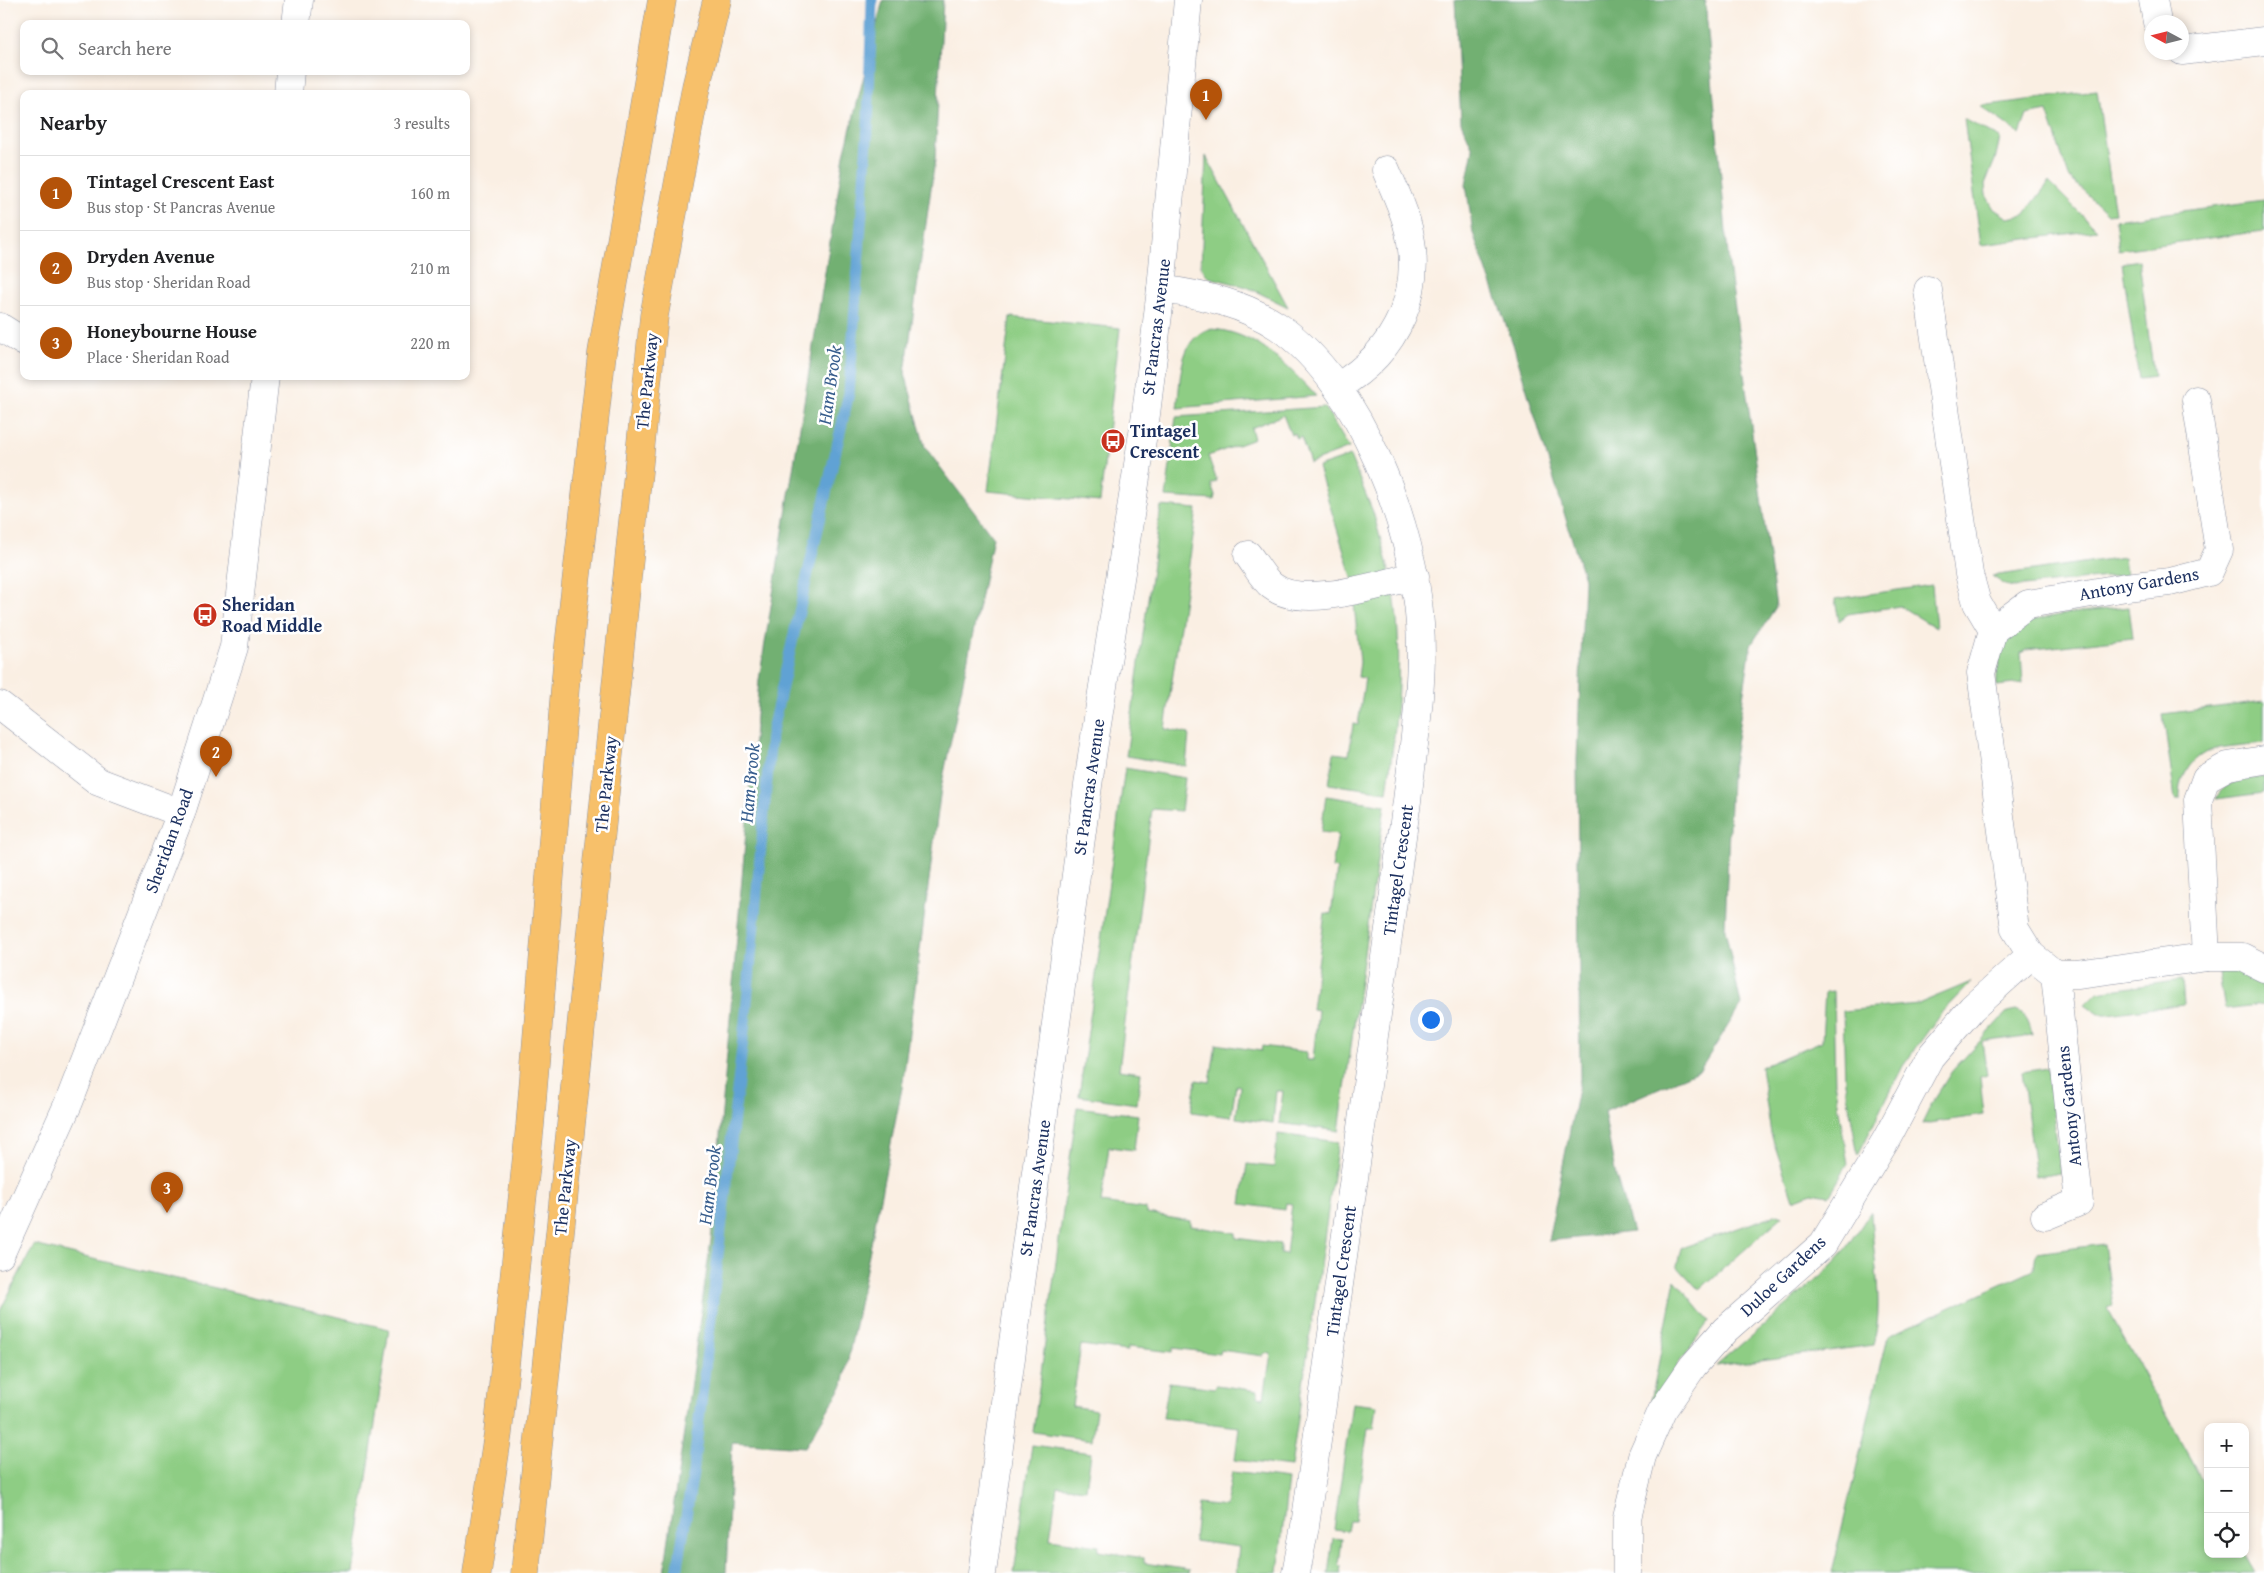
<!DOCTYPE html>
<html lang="en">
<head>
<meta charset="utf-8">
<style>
  body { margin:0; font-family:"Gentium Book Plus",serif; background:#f6f6f6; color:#202124 }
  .controls { position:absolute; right:15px; bottom:15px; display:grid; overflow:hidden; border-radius:10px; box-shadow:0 2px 8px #0003 }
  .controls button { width:45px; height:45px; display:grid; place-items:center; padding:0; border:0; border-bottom:1px solid #e0e0e0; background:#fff; color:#202124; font:25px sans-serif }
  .compass { position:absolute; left:2144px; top:15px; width:45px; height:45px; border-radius:50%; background:#fff; box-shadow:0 2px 8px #0003; rotate:277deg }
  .you { position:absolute; left:1430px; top:1019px; width:18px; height:18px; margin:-12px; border:4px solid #fff; border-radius:50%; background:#1a73e8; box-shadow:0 0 0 8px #1a73e833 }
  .badge { display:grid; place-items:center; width:32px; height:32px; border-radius:50%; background:#b45309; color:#fff; font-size:16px; font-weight:700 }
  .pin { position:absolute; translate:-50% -41px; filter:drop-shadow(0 1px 2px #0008) }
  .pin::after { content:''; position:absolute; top:26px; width:18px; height:15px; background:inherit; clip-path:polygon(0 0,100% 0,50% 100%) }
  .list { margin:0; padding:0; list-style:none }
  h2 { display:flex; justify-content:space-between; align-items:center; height:65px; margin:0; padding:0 20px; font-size:21px }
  h2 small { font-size:16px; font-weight:400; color:#757577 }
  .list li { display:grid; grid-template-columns:32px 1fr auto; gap:15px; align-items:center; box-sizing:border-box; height:75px; padding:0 20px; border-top:1px solid #e0e0e0 }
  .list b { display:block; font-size:19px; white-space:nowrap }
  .list p { margin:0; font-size:16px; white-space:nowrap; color:#757577 }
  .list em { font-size:16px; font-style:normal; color:#757577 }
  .icon { flex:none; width:28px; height:28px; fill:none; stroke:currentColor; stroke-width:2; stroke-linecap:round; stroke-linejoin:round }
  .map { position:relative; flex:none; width:2264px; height:1573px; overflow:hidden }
  .search { position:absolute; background:#fff; box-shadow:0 2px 8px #0003; left:20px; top:20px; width:450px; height:55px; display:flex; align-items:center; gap:12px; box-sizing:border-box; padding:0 18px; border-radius:10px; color:#757577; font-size:19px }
  .panel { position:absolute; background:#fff; box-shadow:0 2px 8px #0003; left:20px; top:90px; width:450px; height:290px; border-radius:10px }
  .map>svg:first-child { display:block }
  .green { fill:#8ecd84; stroke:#547e71 }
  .forest { fill:#72b072; stroke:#467068 }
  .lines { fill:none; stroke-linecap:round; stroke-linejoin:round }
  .stream { stroke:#60a2d4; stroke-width:11 }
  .minor-casing { stroke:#8a8fa0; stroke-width:29 }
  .highway-casing { stroke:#8a8fa0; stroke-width:29 }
  .minor { stroke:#fff; stroke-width:28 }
  .highway { stroke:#f7c06b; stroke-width:28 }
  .labels { text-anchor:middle; stroke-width:5; stroke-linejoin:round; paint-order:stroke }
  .street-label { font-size:18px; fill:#1b2f5e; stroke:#fff }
  .poi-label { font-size:18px; font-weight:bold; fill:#1b2f5e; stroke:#fff; text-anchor:start }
  .water-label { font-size:19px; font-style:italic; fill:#375d8d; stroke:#fff }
</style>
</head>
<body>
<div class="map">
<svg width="2264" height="1573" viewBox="0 0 2264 1573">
  <rect width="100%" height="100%" fill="#fff"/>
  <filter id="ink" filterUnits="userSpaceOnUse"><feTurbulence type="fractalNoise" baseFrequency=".02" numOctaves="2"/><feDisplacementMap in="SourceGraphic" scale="10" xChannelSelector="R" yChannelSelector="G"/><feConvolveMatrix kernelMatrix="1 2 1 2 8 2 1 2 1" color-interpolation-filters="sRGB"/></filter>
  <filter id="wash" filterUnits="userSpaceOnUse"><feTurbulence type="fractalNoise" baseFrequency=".0096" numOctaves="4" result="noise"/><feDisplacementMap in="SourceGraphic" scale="20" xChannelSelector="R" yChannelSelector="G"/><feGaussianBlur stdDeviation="1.12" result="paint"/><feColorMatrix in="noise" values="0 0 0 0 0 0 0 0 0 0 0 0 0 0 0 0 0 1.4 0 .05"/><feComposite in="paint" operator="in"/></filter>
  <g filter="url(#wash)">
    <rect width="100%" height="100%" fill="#faefe3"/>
    <!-- green -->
    <g class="green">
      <polygon points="2097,91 2115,213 2108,214 2069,177 2047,111 2027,115 2020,134 1980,106"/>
      <polygon points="1964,119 2000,138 1995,160 1985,184 1986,195 1994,209 2008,218 2024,215 2049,182 2097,230 1981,245"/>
      <polygon points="1206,156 1288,307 1247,287 1208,277 1201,267"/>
      <polygon points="2264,200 2264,231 2119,250 2115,220"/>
      <polygon points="2139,260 2154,377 2139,379 2122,263"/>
      <polygon points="1010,317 1120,328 1100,502 988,491"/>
      <path d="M1209,329C1253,330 1287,365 1316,396L1177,408C1181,381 1178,339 1209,329Z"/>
      <polygon points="1325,407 1349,448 1310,463 1301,437 1297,439 1295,433 1291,435 1283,415 1251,428 1254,439 1208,456 1217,481 1211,484 1215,495 1214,500 1166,497 1176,417"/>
      <polygon points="1350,456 1373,512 1390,573 1354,584 1318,467"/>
      <polygon points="1161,506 1197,509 1165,729 1189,734 1186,766 1126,756"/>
      <polygon points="2124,557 2126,575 2014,587 2005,585 1992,576"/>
      <polygon points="1932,585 1936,628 1900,606 1848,614 1839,621 1835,599"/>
      <path d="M1394,594C1404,660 1396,726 1387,792L1329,784L1334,753L1349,755L1353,724L1358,725L1365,678L1358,677L1360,662L1354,604Z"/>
      <path d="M2129,607L2133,638L2026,650L2021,653L2023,683L1997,686C1996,664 2002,642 2020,627C2036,614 2106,610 2129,607Z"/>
      <path d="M2264,701V743C2250,745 2221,746 2209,751C2189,759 2179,780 2180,799H2175L2163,714Z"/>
      <polygon points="1125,768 1185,778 1181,811 1152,809 1119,1070 1141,1073 1137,1104 1079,1096"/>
      <path d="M2264,777V793L2216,799C2224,780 2246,779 2264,777Z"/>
      <polygon points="1326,796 1385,805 1339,1131 1279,1123 1283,1091 1276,1091 1273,1123 1236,1118 1240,1086 1236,1085 1231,1117 1191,1112 1196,1080 1210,1082 1216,1044 1261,1051 1262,1046 1306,1052 1306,1060 1313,1060 1318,1010 1312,1009 1325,913 1331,914 1337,869 1332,868 1338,834 1321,832"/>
      <path d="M2235,971C2255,976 2264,982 2264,1004L2225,1009L2219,973Z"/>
      <polygon points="2182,980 2184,1004 2108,1014 2099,1014 2085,1004 2097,992"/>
      <polygon points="1971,982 1941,1013 1903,1066 1858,1155 1845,1083 1843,1011 1918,1004"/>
      <polygon points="1833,991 1835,1087 1848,1164 1829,1196 1812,1193 1793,1200 1771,1134 1761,1067 1822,1041 1825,992"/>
      <path d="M2016,1010C2027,1014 2030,1024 2032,1035L1982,1042L1987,1075L1980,1077L1984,1115L1922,1124L1933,1101L1952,1071L2007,1012Z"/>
      <polygon points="2047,1068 2061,1173 2036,1177 2022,1072"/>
      <polygon points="1077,1107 1138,1115 1134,1150 1109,1147 1101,1203 1146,1209 1146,1214 1191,1221 1191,1226 1236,1233 1236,1238 1280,1244 1280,1253 1286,1254 1292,1204 1286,1203 1285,1210 1241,1204 1247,1164 1274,1167 1278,1134 1338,1142 1291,1467 1235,1460 1239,1427 1163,1418 1169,1382 1215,1388 1216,1385 1258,1391 1258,1397 1264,1398 1271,1354 1265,1353 1263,1356 1220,1350 1219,1354 1174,1348 1173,1352 1128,1347 1127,1351 1081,1345 1072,1406 1096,1410 1092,1440 1033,1432"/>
      <path d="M1871,1211C1872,1253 1885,1305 1873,1345L1716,1366L1823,1274L1847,1248Z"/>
      <polygon points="1778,1214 1783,1216 1699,1290 1677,1266 1681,1248"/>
      <polygon points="2104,1244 2113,1306 2107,1308 2208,1490 2208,1554 2243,1554 2254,1573 1831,1573 1888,1336 2034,1269 2036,1253"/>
      <polygon points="34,1245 389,1329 353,1573 0,1573 0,1311"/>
      <polygon points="1675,1280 1709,1321 1679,1363 1656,1403 1651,1401"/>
      <polygon points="1352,1403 1377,1406 1374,1428 1368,1428 1355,1521 1349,1521 1347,1531 1334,1529"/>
      <polygon points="1032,1445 1091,1453 1086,1489 1057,1486 1050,1539 1099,1546 1098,1551 1144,1558 1144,1563 1190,1570 1189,1573 1014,1573"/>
      <polygon points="1232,1472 1288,1479 1278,1573 1236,1573 1239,1547 1194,1541 1198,1504 1226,1507"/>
      <polygon points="1333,1538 1342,1539 1339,1565 1342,1566 1341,1573 1328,1573"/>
    </g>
    <!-- forest -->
    <g class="forest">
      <polygon points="883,0 943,0 935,160 905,373 925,447 993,537 941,788 902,1088 843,1385 805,1447 732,1442 726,1573 664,1573 711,1240 759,680 844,155"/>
      <polygon points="1455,0 1705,0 1729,265 1776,607 1751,645 1731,778 1725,929 1741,1005 1700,1070 1604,1112 1616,1177 1633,1232 1548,1241 1580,1079 1577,760 1584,579 1513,344 1473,233 1466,184 1473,149 1461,122"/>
    </g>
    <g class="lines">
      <!-- stream -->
      <polyline class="stream" points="677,1573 693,1472 746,1013 771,735 849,393 868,126 872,0"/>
    </g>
  </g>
  <g filter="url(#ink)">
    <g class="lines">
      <defs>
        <g id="minor">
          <polyline points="2153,0 2157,22"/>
          <polyline points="296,24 299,0"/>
          <polyline points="2182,51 2264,41"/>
          <polyline points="288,94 290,71"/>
          <path d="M1161,289C1203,295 1243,303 1279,327C1361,385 1414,527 1420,624C1424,683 1414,742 1407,801L1305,1526L1296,1573"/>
          <polyline points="1928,290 1969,574 1977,603 1993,630 1981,673 2015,929 2031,955 2055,974 2077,974 2206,957 2242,957 2264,968"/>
          <polyline points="0,327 24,342"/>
          <path d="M1337,387C1397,352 1427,289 1406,220C1401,203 1393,187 1386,170"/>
          <path d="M1248,555C1255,564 1263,579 1272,586C1302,610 1380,584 1415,576"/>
          <polyline points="1993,630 2028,604 2126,587 2170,582 2209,572 2219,550 2196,400"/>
          <polyline points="0,705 99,782 181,813"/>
          <polyline points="2206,957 2198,800 2206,778 2228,766 2264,760"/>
          <polyline points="2045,1216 2079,1202 2055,974"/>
          <polyline points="0,1255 69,1102 181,813 234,647 265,376"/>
          <polyline points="982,1573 1092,756 1146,414 1161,289 1188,0"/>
          <polyline points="1627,1573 1627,1518 1642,1456 1662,1411 1693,1366 1725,1330 1823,1244 1886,1140 1930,1057 1972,1008 2031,955"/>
        </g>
        <g id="highway">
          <polyline points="477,1573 498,1433 530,1126 567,663 602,353 662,0"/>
          <polyline points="525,1573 654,316 696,87 717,0"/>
        </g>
      </defs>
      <!-- minor casing -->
      <use href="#minor" class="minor-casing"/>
      <!-- highway casing -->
      <use href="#highway" class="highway-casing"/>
      <!-- minor -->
      <use href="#minor" class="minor"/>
      <!-- highway -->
      <use href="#highway" class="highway"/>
    </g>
  </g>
  <!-- icons -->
  <defs>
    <symbol id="bus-disc" viewBox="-11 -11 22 22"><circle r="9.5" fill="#c8321e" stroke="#fff"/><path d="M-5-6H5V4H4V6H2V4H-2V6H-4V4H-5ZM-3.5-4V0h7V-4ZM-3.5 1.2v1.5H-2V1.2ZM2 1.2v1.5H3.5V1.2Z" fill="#fff"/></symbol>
  </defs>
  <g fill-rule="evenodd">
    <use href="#bus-disc" x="1099" y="427" width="28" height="28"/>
    <use href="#bus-disc" x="191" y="601" width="28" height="28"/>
  </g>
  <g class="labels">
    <!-- street labels -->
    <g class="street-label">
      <text transform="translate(1156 327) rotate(-83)" y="6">St Pancras Avenue</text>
      <text transform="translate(647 381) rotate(-84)" y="6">The Parkway</text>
      <text transform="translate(2139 584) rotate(-10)" y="6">Antony Gardens</text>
      <text transform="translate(606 784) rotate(-84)" y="6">The Parkway</text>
      <text transform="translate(1089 787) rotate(-82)" y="6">St Pancras Avenue</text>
      <text transform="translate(169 841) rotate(-70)" y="6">Sheridan Road</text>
      <text transform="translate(1398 870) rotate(-82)" y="6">Tintagel Crescent</text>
      <text transform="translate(2069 1106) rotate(-96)" y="6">Antony Gardens</text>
      <text transform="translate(565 1187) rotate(-84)" y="6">The Parkway</text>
      <text transform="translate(1035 1188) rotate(-82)" y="6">St Pancras Avenue</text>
      <text transform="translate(1341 1271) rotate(-82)" y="6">Tintagel Crescent</text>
      <text transform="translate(1783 1276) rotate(-43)" y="6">Duloe Gardens</text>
    </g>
    <!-- poi labels -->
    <g class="poi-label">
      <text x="1130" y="437">Tintagel<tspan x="1130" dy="21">Crescent</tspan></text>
      <text x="222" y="611">Sheridan<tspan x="222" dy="21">Road Middle</tspan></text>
    </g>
    <!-- water labels -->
    <g class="water-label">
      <text transform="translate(829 385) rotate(-82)" y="7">Ham Brook</text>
      <text transform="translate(749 783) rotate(-85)" y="7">Ham Brook</text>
      <text transform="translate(709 1185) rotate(-83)" y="7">Ham Brook</text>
    </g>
  </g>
</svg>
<div class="controls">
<button>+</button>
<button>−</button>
<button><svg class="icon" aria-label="locate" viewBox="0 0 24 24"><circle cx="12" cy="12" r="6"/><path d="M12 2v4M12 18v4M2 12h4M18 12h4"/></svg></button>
</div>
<svg class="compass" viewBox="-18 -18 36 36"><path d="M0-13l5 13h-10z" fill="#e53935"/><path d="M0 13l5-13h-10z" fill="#757577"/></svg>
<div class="you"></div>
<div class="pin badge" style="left:1206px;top:120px">1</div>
<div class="pin badge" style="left:216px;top:777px">2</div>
<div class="pin badge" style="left:167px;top:1213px">3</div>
<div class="search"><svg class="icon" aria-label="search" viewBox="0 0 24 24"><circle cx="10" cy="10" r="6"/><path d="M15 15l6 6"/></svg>Search here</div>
<section class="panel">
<h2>Nearby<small>3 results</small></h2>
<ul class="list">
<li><span class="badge">1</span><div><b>Tintagel Crescent East</b><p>Bus stop · St Pancras Avenue</p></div><em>160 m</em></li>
<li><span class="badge">2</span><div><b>Dryden Avenue</b><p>Bus stop · Sheridan Road</p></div><em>210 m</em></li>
<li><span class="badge">3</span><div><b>Honeybourne House</b><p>Place · Sheridan Road</p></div><em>220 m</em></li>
</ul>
</section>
</div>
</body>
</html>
